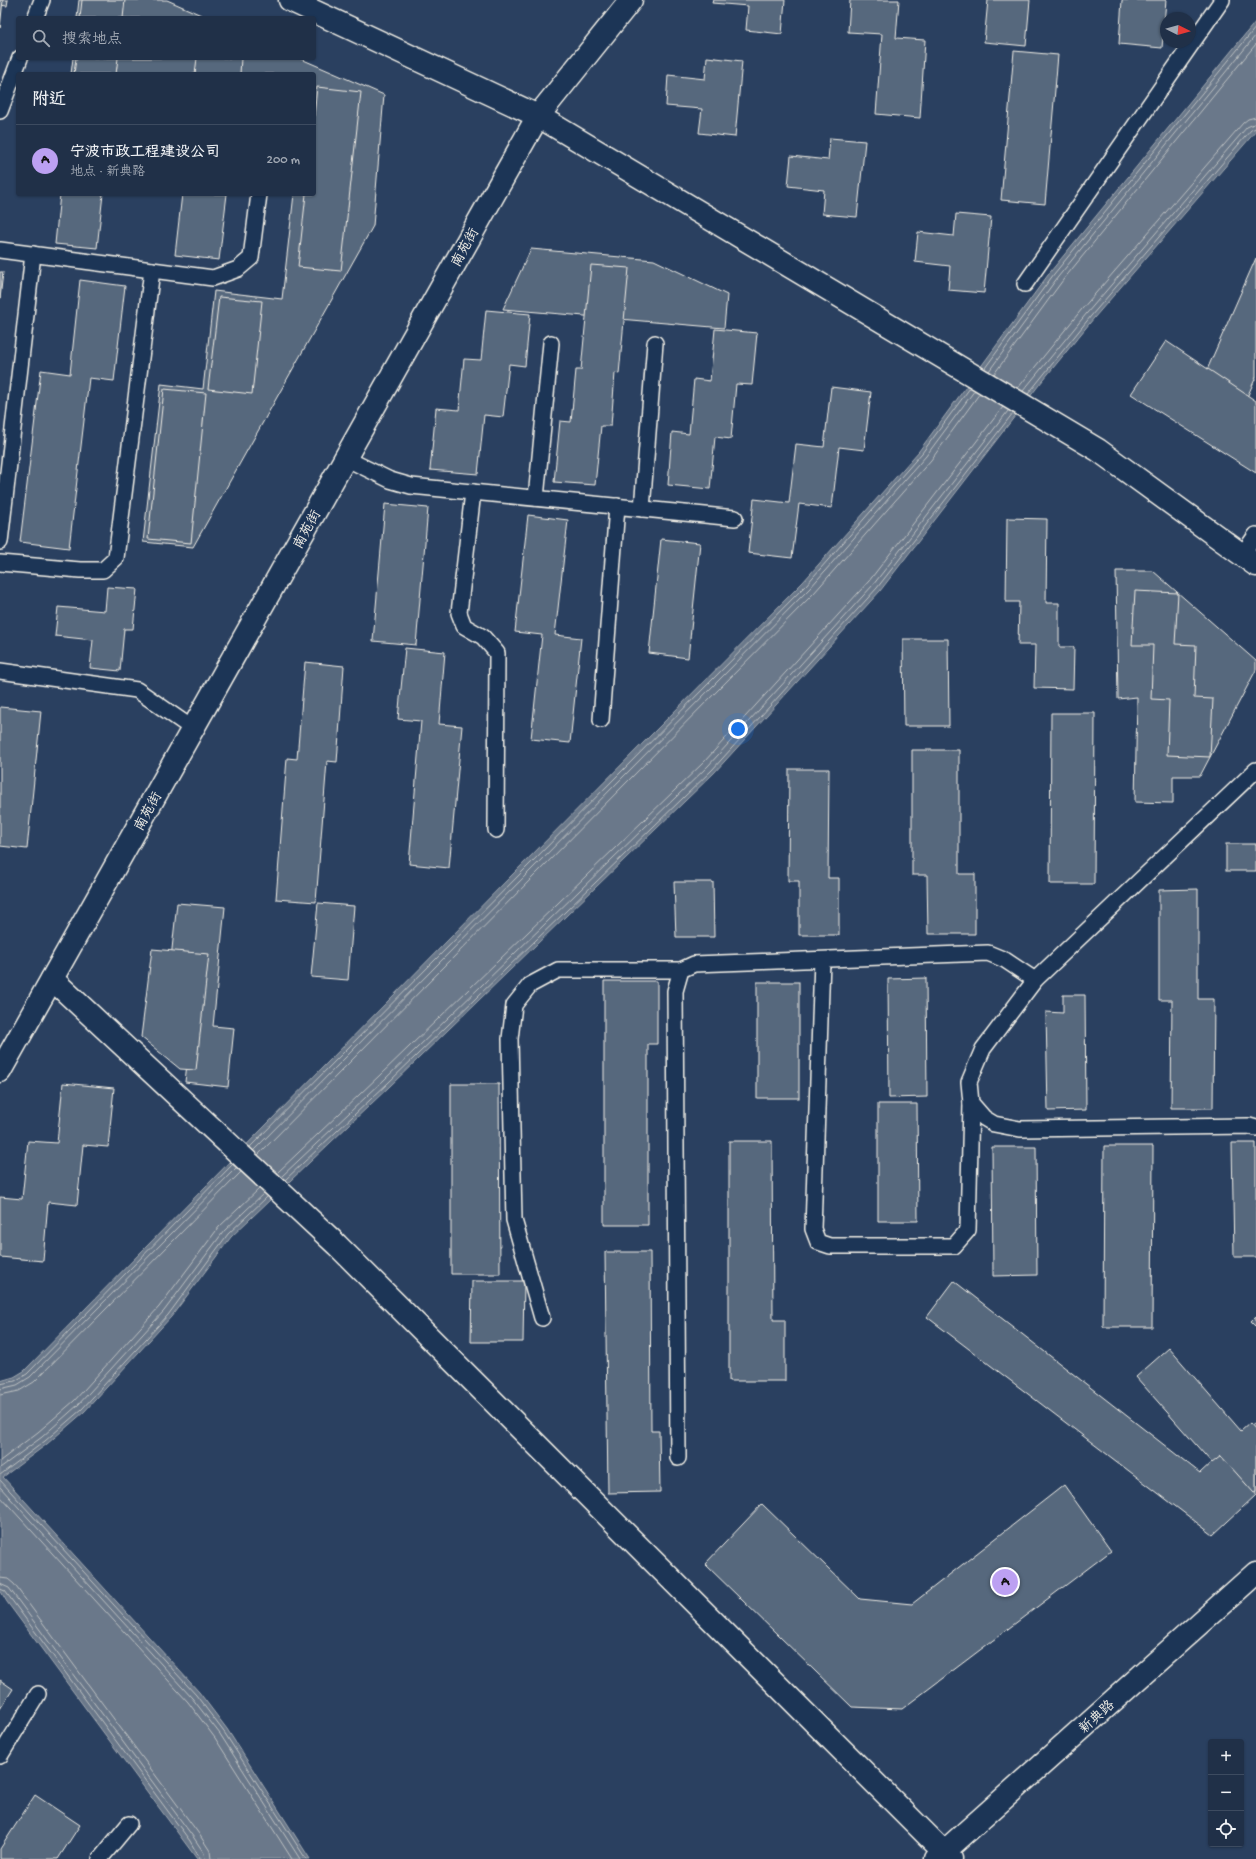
<!DOCTYPE html>
<html lang="zh">
<head>
<meta charset="utf-8">
<style>
  body { margin:0; font-family:"Gochi Hand","LXGW WenKai TC",sans-serif; background:#28384f; color:#f1f3f6 }
  .controls { position:absolute; right:12px; bottom:12px; display:grid; overflow:hidden; border-radius:4px; box-shadow:0 1px 3px #0004 }
  .controls button { width:36px; height:36px; display:grid; place-items:center; padding:0; border:0; border-bottom:1px solid #3d4b60; background:#203048; color:#f1f3f6; font:20px sans-serif }
  .compass { position:absolute; left:1160px; top:12px; width:36px; height:36px; border-radius:50%; background:#203048; box-shadow:0 1px 3px #0004; rotate:95deg }
  .you { position:absolute; left:738px; top:729px; width:14px; height:14px; margin:-10px; border:3px solid #fff; border-radius:50%; background:#1a73e8; box-shadow:0 0 0 6px #1a73e833 }
  .badge { display:grid; place-items:center; width:26px; height:26px; border-radius:50%; background:#bca0f2; color:#111; font-size:13px; font-weight:700 }
  .pin { position:absolute; translate:-50% -50%; border:2px solid #fff; box-shadow:0 1px 4px #0006 }
  .list { margin:0; padding:0; list-style:none }
  h2 { display:flex; justify-content:space-between; align-items:center; height:52px; margin:0; padding:0 16px; font-size:17px }
  h2 small { font-size:13px; font-weight:400; color:#a2a9b4 }
  .list li { display:grid; grid-template-columns:26px 1fr auto; gap:12px; align-items:center; box-sizing:border-box; height:72px; padding:0 16px; border-top:1px solid #3d4b60 }
  .list b { display:block; font-size:15px; white-space:nowrap }
  .list p { margin:0; font-size:13px; white-space:nowrap; color:#a2a9b4 }
  .list em { font-size:13px; font-style:normal; color:#a2a9b4 }
  .icon { flex:none; width:22px; height:22px; fill:none; stroke:currentColor; stroke-width:2; stroke-linecap:round; stroke-linejoin:round }
  .map { position:relative; flex:none; width:1256px; height:1859px; overflow:hidden }
  .search { position:absolute; background:#203048; box-shadow:0 1px 3px #0004; left:16px; top:16px; width:300px; height:44px; display:flex; align-items:center; gap:10px; box-sizing:border-box; padding:0 14px; border-radius:4px; color:#a2a9b4; font-size:15px }
  .panel { position:absolute; background:#203048; box-shadow:0 1px 3px #0004; left:16px; top:72px; width:300px; height:124px; border-radius:4px }
  .map>svg:first-child { display:block }
  .water { fill:#6a788a; stroke:#a1a8b0 }
  .lines { fill:none; stroke-linecap:round; stroke-linejoin:round }
  .shore { stroke:#bdc1c2; stroke-width:1 }
  .building { fill:#56677d; stroke:#f4f1e8 }
  .service-casing { stroke:#f4f1e8; stroke-width:18 }
  .minor-casing { stroke:#f4f1e8; stroke-width:25 }
  .tertiary-casing { stroke:#f4f1e8; stroke-width:25 }
  .secondary-casing { stroke:#f4f1e8; stroke-width:25 }
  .service { stroke:#1d3557; stroke-width:15 }
  .minor { stroke:#1d3557; stroke-width:22 }
  .tertiary { stroke:#1d3557; stroke-width:22 }
  .secondary { stroke:#1d3557; stroke-width:22 }
  .labels { text-anchor:middle; stroke-width:4; stroke-linejoin:round; paint-order:stroke }
  .street-label { font-size:14px; fill:#f4f1e8; stroke:#1d3557 }
</style>
</head>
<body>
<div class="map">
<svg width="1256" height="1859" viewBox="0 0 1256 1859">
  <rect width="100%" height="100%" fill="#2a4060"/>
  <filter id="ink" filterUnits="userSpaceOnUse"><feTurbulence type="fractalNoise" baseFrequency=".025" numOctaves="2"/><feDisplacementMap in="SourceGraphic" scale="8" xChannelSelector="R" yChannelSelector="G"/><feConvolveMatrix kernelMatrix="1 2 1 2 8 2 1 2 1" color-interpolation-filters="sRGB"/></filter>
  <g filter="url(#ink)">
    <!-- water -->
    <polygon class="water" points="1256,21 1256,131 1094,318 1039,385 880,591 714,773 390,1086 231,1237 171,1317 84,1412 47,1444 3,1477 199,1692 227,1729 310,1859 197,1859 7,1602 0,1590 0,1381 14,1377 24,1371 510,877 803,582 919,451 1051,271"/>
    <g class="lines">
      <!-- shore -->
      <g class="shore">
        <polyline points="985,368 1054,274 1256,27"/>
        <polyline points="989,371 1058,277 1256,35"/>
        <polyline points="994,374 1063,280 1256,44"/>
        <polyline points="1018,388 1082,309 1243,123 1248,119 1256,117"/>
        <polyline points="1023,391 1087,313 1247,127 1256,123"/>
        <polyline points="1028,394 1091,316 1251,130 1256,128"/>
        <polyline points="250,1147 806,585 922,453 970,388"/>
        <polyline points="253,1151 810,588 926,456 975,390"/>
        <polyline points="258,1155 814,593 931,460 980,393"/>
        <polyline points="277,1173 380,1075 704,762 869,581 1003,407"/>
        <polyline points="281,1177 384,1080 708,766 873,585 1008,411"/>
        <polyline points="285,1180 388,1083 712,770 877,588 1013,413"/>
        <polyline points="0,1384 15,1381 27,1374 233,1164"/>
        <polyline points="0,1389 17,1385 30,1377 236,1168"/>
        <polyline points="0,1395 19,1391 34,1382 241,1172"/>
        <polyline points="0,1461 38,1432 74,1401 159,1307 219,1227 259,1189"/>
        <polyline points="0,1468 42,1437 78,1405 164,1311 224,1231 264,1193"/>
        <polyline points="0,1475 45,1441 82,1409 168,1315 228,1234 267,1197"/>
        <polyline points="0,1480 196,1695 224,1732 306,1859"/>
        <polyline points="0,1487 192,1698 220,1734 300,1859"/>
        <polyline points="0,1496 188,1702 215,1738 292,1859"/>
        <polyline points="0,1578 8,1579 14,1584 199,1834 210,1851 211,1859"/>
        <polyline points="0,1584 9,1588 194,1838 204,1853 205,1859"/>
        <polyline points="0,1589 5,1591 190,1841 200,1859"/>
      </g>
    </g>
    <!-- building -->
    <g class="building">
      <polygon points="0,0 8,0 7,6 0,5"/>
      <polygon points="0,0 3,0 0,28"/>
      <polygon points="79,0 167,0 208,18 77,18"/>
      <polygon points="82,0 125,0 123,18 80,18"/>
      <polygon points="713,0 785,0 782,34 746,30 748,6 712,3"/>
      <polygon points="850,0 899,0 896,38 925,40 920,118 876,114 882,34 848,32"/>
      <polygon points="988,0 1030,0 1026,46 984,42"/>
      <polygon points="1122,0 1166,0 1162,48 1119,44"/>
      <polygon points="1014,51 1058,55 1045,204 1001,200"/>
      <polygon points="707,57 742,61 735,137 699,133 702,109 666,106 668,75 705,79"/>
      <polygon points="73,58 299,58 384,95 373,226 193,547 143,542 161,384 203,389 214,291 282,299 294,194 314,194 314,74 71,74"/>
      <polygon points="76,58 118,58 116,74 74,74"/>
      <polygon points="197,58 241,58 240,74 195,74"/>
      <polygon points="317,87 361,92 341,271 298,267 306,194 314,194 314,117"/>
      <polygon points="830,138 865,141 857,217 822,214 824,190 788,186 791,156 828,160"/>
      <polygon points="60,194 103,194 97,248 55,244"/>
      <polygon points="182,194 227,194 219,260 175,255"/>
      <polygon points="956,214 991,217 984,293 948,290 950,266 915,262 918,232 954,236"/>
      <polygon points="531,249 654,260 727,295 724,328 503,309"/>
      <polygon points="1256,258 1256,377 1228,440 1185,420"/>
      <polygon points="591,265 629,268 619,374 615,373 611,426 601,426 595,485 554,482 560,421 571,422 576,370 581,370"/>
      <polygon points="0,272 3,272 0,299"/>
      <polygon points="80,280 125,286 114,381 89,378 69,548 20,542 41,370 70,374"/>
      <polygon points="219,297 262,301 252,394 208,389"/>
      <polygon points="486,310 530,314 525,366 509,364 503,417 484,415 478,474 430,470 436,408 459,410 464,359 481,360"/>
      <polygon points="715,329 757,333 752,385 736,384 731,439 715,437 710,489 668,485 672,432 689,434 694,379 710,381"/>
      <polygon points="1166,341 1256,401 1256,473 1131,394"/>
      <polygon points="831,387 871,392 864,450 839,447 832,508 799,504 792,558 748,553 754,499 789,503 796,444 824,447"/>
      <polygon points="164,389 206,393 191,543 148,539"/>
      <polygon points="385,504 428,508 416,645 373,641"/>
      <polygon points="528,515 568,520 555,635 581,638 570,743 531,739 542,635 515,632"/>
      <polygon points="1007,518 1047,519 1046,603 1059,603 1059,647 1074,647 1073,689 1034,688 1035,645 1018,645 1019,602 1006,602"/>
      <polygon points="661,539 700,543 688,658 649,653"/>
      <polygon points="1116,571 1153,571 1256,661 1256,670 1200,776 1173,776 1173,803 1135,802 1137,697 1118,699"/>
      <polygon points="107,587 137,589 133,629 124,629 120,671 90,668 93,640 55,636 58,607 105,611"/>
      <polygon points="1135,591 1178,593 1175,644 1196,645 1194,698 1213,699 1210,757 1167,755 1169,700 1151,699 1153,645 1132,645"/>
      <polygon points="903,639 948,639 949,726 904,726"/>
      <polygon points="405,648 445,652 439,724 462,726 449,868 409,864 421,721 398,719"/>
      <polygon points="305,662 344,666 337,762 327,761 316,902 276,899 287,758 297,759"/>
      <polygon points="0,707 41,711 27,849 0,846"/>
      <polygon points="1051,713 1095,713 1094,884 1050,884"/>
      <polygon points="912,750 959,750 959,874 975,874 975,934 928,934 927,875 912,875"/>
      <polygon points="789,769 829,769 828,878 839,878 839,935 799,935 799,881 788,881"/>
      <rect x="1226" y="844" width="30" height="27"/>
      <polygon points="674,882 713,882 714,937 676,937"/>
      <polygon points="1198,889 1198,999 1214,999 1213,1108 1171,1108 1172,1000 1159,1000 1159,890"/>
      <polygon points="177,903 225,907 213,1026 234,1028 228,1087 185,1082 191,1026 164,1023"/>
      <polygon points="318,903 354,906 348,980 311,977"/>
      <polygon points="152,949 209,954 196,1070 180,1069 141,1037"/>
      <polygon points="926,978 927,1097 889,1098 888,979"/>
      <polygon points="604,981 657,981 657,1044 648,1044 648,1225 604,1225"/>
      <rect x="757" y="982" width="42" height="116"/>
      <polygon points="1063,995 1085,995 1086,1110 1048,1111 1046,1012 1063,1013"/>
      <polygon points="63,1083 114,1088 108,1147 83,1145 77,1205 48,1202 43,1261 0,1257 0,1197 22,1199 28,1141 57,1143"/>
      <polygon points="451,1084 499,1084 500,1274 451,1274"/>
      <polygon points="878,1104 917,1104 918,1221 878,1221"/>
      <polygon points="729,1141 772,1141 773,1320 785,1320 785,1381 729,1381"/>
      <polygon points="1232,1143 1256,1143 1256,1257 1234,1257"/>
      <polygon points="1104,1146 1153,1146 1152,1327 1103,1327"/>
      <polygon points="992,1147 1036,1147 1037,1275 993,1276"/>
      <polygon points="605,1252 650,1252 651,1431 659,1431 660,1492 608,1493"/>
      <polygon points="472,1281 524,1281 523,1342 471,1342"/>
      <polygon points="954,1281 1200,1473 1256,1421 1256,1495 1213,1535 927,1317"/>
      <polygon points="1256,1317 1256,1327 1251,1322"/>
      <polygon points="1169,1348 1241,1431 1250,1423 1256,1430 1256,1492 1254,1493 1221,1456 1212,1463 1136,1377"/>
      <polygon points="1064,1485 1111,1551 902,1709 852,1707 705,1564 762,1504 860,1599 912,1604"/>
      <polygon points="0,1680 13,1689 0,1709"/>
      <polygon points="35,1795 80,1825 58,1859 0,1859 0,1849"/>
    </g>
    <g class="lines">
      <defs>
        <g id="service">
          <polyline points="35,18 42,0"/>
          <polyline points="0,111 20,58"/>
          <polyline points="0,250 213,278 238,269 251,258 259,194"/>
          <polyline points="1025,284 1222,0"/>
          <polyline points="345,458 390,480 411,486 735,518"/>
          <polyline points="473,492 459,613 464,626 483,637 497,653 496,830"/>
          <polyline points="536,498 551,343"/>
          <polyline points="642,509 655,343"/>
          <polyline points="0,542 33,254"/>
          <polyline points="1242,555 1256,535"/>
          <polyline points="0,563 80,570 103,570 116,558 152,270"/>
          <polyline points="0,671 137,690 193,729"/>
          <polyline points="601,720 617,506"/>
          <polyline points="1256,770 1035,980 983,1049 969,1082 971,1103 984,1118 994,1124 1020,1129 1249,1126 1256,1128"/>
          <polyline points="822,960 813,1229 818,1242 830,1246 954,1246 968,1230 971,1103"/>
          <polyline points="542,1318 514,1220 510,1039 514,1005 530,985 558,970 681,970"/>
          <polyline points="678,1458 675,991 681,970 694,964 988,953 1005,960 1035,980"/>
          <polyline points="0,1756 38,1694"/>
          <polyline points="100,1859 129,1824"/>
        </g>
        <polyline id="minor" points="52,979 337,1245 951,1859"/>
        <g id="tertiary">
          <polyline points="290,0 538,116 1098,450 1256,565"/>
          <polyline points="0,1071 538,116 631,0"/>
        </g>
        <polyline id="secondary" points="936,1859 1256,1573"/>
      </defs>
      <!-- service casing -->
      <use href="#service" class="service-casing"/>
      <!-- minor casing -->
      <use href="#minor" class="minor-casing"/>
      <!-- tertiary casing -->
      <use href="#tertiary" class="tertiary-casing"/>
      <!-- secondary casing -->
      <use href="#secondary" class="secondary-casing"/>
      <!-- service -->
      <use href="#service" class="service"/>
      <!-- minor -->
      <use href="#minor" class="minor"/>
      <!-- tertiary -->
      <use href="#tertiary" class="tertiary"/>
      <!-- secondary -->
      <use href="#secondary" class="secondary"/>
    </g>
  </g>
  <g class="labels">
    <!-- street labels -->
    <g class="street-label">
      <text transform="translate(464 247) rotate(-61)" y="5">南苑街</text>
      <text transform="translate(306 529) rotate(-61)" y="5">南苑街</text>
      <text transform="translate(147 811) rotate(-61)" y="5">南苑街</text>
      <text transform="translate(1096 1716) rotate(-42)" y="5">新典路</text>
    </g>
  </g>
</svg>
<div class="controls">
<button>+</button>
<button>−</button>
<button><svg class="icon" aria-label="locate" viewBox="0 0 24 24"><circle cx="12" cy="12" r="6"/><path d="M12 2v4M12 18v4M2 12h4M18 12h4"/></svg></button>
</div>
<svg class="compass" viewBox="-18 -18 36 36"><path d="M0-13l5 13h-10z" fill="#e53935"/><path d="M0 13l5-13h-10z" fill="#a2a9b4"/></svg>
<div class="you"></div>
<div class="pin badge" style="left:1005px;top:1582px">A</div>
<div class="search"><svg class="icon" aria-label="search" viewBox="0 0 24 24"><circle cx="10" cy="10" r="6"/><path d="M15 15l6 6"/></svg>搜索地点</div>
<section class="panel">
<h2>附近<small></small></h2>
<ul class="list">
<li><span class="badge">A</span><div><b>宁波市政工程建设公司</b><p>地点 · 新典路</p></div><em>200 m</em></li>
</ul>
</section>
</div>
</body>
</html>
